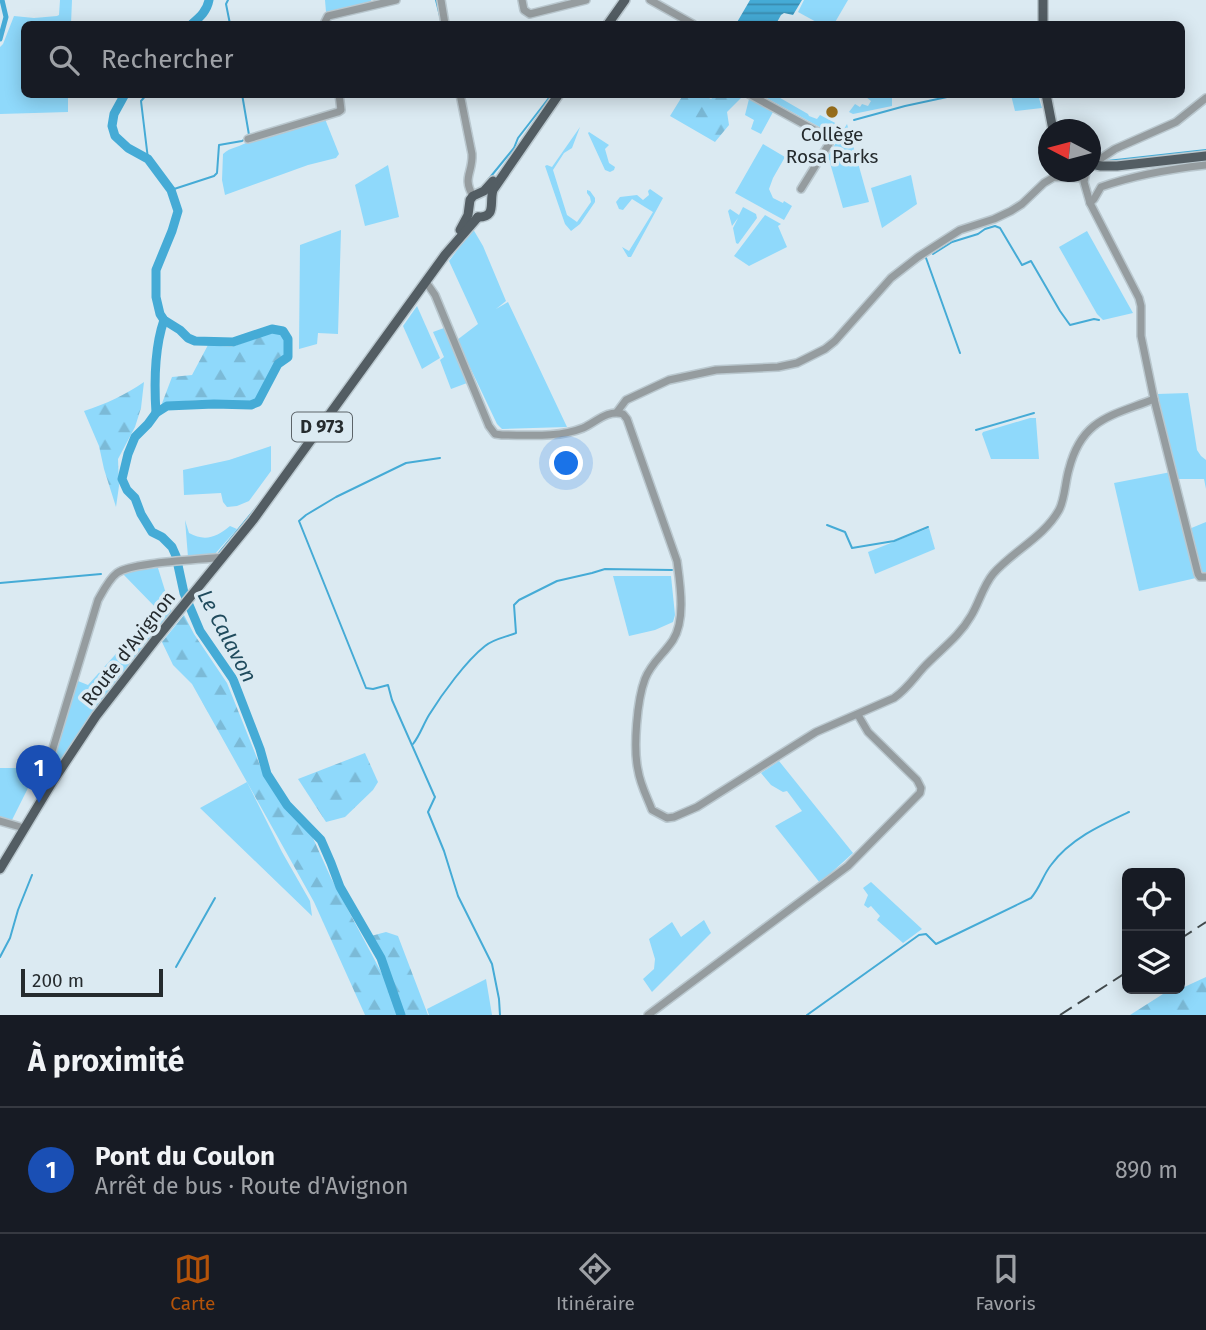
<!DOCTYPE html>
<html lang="fr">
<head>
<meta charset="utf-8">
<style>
  body { margin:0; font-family:"Fira Sans",sans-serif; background:#20242c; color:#f1f3f6 }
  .controls { position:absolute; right:21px; bottom:21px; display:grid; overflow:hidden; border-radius:10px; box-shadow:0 4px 18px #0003 }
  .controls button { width:63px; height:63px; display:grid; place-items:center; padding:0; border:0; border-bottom:2px solid #363941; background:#171b24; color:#f1f3f6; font:35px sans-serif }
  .compass { position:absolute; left:1038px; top:119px; width:63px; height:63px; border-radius:50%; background:#171b24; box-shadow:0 4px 18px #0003; rotate:276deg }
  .scale { position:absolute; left:21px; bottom:18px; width:142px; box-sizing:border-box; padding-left:7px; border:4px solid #252b2e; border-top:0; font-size:19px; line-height:24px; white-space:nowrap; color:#252b2e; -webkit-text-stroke:5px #dbeaf2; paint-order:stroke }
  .you { position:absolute; left:567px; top:464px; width:24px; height:24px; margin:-18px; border:5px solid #fff; border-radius:50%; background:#1a73e8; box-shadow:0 0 0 10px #1a73e833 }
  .badge { display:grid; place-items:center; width:46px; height:46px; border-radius:50%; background:#b45309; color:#fff; font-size:23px; font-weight:700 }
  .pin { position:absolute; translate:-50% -58px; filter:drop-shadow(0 2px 4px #0008) }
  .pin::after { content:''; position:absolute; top:37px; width:24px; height:21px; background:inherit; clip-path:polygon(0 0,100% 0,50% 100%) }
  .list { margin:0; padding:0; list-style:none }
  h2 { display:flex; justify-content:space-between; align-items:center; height:91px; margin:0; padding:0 28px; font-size:30px }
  h2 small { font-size:23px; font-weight:400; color:#9ea1a6 }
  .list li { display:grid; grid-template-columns:46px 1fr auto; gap:21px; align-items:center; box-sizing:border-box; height:126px; padding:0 28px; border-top:2px solid #363941 }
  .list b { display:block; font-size:26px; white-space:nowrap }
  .list p { margin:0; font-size:23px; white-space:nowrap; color:#9ea1a6 }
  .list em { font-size:23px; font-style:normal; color:#9ea1a6 }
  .icon { flex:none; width:38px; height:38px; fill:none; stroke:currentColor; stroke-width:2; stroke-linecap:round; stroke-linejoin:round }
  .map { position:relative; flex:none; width:1206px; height:1015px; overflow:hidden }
  .search { position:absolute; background:#171b24; box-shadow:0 4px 18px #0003; left:21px; right:21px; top:21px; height:77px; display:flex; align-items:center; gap:18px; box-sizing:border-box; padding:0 24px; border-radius:10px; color:#9ea1a6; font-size:26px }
  .sheet { height:217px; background:#171b24 }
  nav { display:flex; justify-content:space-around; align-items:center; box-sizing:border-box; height:98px; border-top:2px solid #363941; background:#171b24; font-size:19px; color:#9ea1a6 }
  nav a { display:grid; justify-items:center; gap:4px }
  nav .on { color:#b45309 }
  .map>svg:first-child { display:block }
  .green { fill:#8fd9fb }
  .forest { fill:url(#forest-firs) }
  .water { fill:url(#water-rules) }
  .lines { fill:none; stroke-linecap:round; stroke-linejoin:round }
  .stream { stroke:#45abd6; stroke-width:2 }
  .canal { stroke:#45abd6; stroke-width:5 }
  .river { stroke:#45abd6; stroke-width:9 }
  .minor-casing { stroke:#bac8cf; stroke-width:10 }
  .major-casing { stroke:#bac8cf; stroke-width:12 }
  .minor { stroke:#959c9f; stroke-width:7 }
  .major { stroke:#535d63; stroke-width:9 }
  .rail { stroke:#424a4d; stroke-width:2; stroke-dasharray:14 7; stroke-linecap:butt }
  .poi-dot { fill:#996f1c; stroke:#dbeaf2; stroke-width:2.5 }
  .labels { text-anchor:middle; stroke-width:7; stroke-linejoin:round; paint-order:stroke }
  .shield { fill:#dbeaf2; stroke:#5c6469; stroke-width:2 }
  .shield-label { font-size:18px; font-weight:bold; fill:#252b2e }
  .poi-label { font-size:19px; fill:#252b2e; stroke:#dbeaf2 }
  .street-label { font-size:19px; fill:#252b2e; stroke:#dbeaf2 }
  .water-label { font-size:21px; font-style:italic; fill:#204b5d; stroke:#dbeaf2 }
</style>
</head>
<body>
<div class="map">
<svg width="1206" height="1015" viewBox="0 0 1206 1015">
  <defs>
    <pattern id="forest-firs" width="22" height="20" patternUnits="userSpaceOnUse" patternTransform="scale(1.75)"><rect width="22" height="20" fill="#8fd9fb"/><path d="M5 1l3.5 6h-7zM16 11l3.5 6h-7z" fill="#7bbad7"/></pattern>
    <pattern id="water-rules" width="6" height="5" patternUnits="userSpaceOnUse" patternTransform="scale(1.75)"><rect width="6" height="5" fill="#45abd6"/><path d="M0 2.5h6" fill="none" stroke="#398bae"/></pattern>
  </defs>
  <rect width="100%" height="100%" fill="#dbeaf2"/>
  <!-- green -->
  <g class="green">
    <polygon points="60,0 72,0 71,24 24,24 24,94 68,95 68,112 0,114 0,47 3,44 14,16 34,18 57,16 59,15"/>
    <polygon points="325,0 371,0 372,2 326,12"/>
    <polygon points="804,0 848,0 834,24 820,24 798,12"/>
    <polygon points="761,95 775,95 808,114 809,116 817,119 820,115 841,126 836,136"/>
    <polygon points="872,95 892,95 892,106 853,114 849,112 855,104 860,107 862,104 868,106 871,101 866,97 867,96 870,97"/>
    <polygon points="1011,95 1038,95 1042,108 1015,111"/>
    <polygon points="749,99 773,112 761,134 751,129 754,120 745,115"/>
    <path d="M325,119L339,154L336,158L308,165L225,195L222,180L223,154C230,147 241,147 249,141Z"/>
    <polygon points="847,124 869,202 843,208 828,156"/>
    <polygon points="580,127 572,148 564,153 553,170 567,215 577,222 591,202 590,197 587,193 587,190 590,191 595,198 595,202 580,224 571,231 565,224 545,166 547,165 552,167"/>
    <polygon points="589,132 609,145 605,149 609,163 615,167 614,170 610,172 605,170 588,133"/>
    <polygon points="763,144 785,157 773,178 769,189 773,198 783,203 784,201 792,206 784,220 735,193"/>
    <polygon points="388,165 399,217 365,226 355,185"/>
    <polygon points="911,175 917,204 882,228 871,188"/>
    <polygon points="650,189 663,198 631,257 628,257 622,247 629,251 653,212 632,199 623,210 619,209 616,202 620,197 637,195 643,200 649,195 648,191"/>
    <polygon points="743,207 756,214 757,218 738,244 736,243 733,228 738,218 732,226 728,211 730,209 739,215"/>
    <polygon points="765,215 781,224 778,226 787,247 749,266 734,256"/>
    <polygon points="473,229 483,246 506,301 496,309 508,302 567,427 502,429 497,424 457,340 478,324 449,261"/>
    <polygon points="341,230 338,334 318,333 317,344 299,349 300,245"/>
    <polygon points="1087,231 1133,313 1103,320 1097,314 1059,247"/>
    <polygon points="417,306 440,358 422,369 403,326"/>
    <polygon points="444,328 467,383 451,389 440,360 444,357 433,332"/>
    <polygon points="1188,393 1197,450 1201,456 1206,460 1206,489 1204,479 1177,479 1157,394"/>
    <polygon points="1030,418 1036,418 1036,420 1039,459 991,459 982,434 983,432"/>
    <polygon points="271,446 271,471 249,501 237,506 227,507 223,502 221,493 184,495 183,470 229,460"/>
    <polygon points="1171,472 1196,578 1139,591 1114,483"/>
    <path d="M185,520L189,533C205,542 217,537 230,526L237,529L214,555L188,557Z"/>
    <polygon points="1206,522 1206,573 1199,571 1189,529"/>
    <polygon points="929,528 935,549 875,574 868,552"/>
    <polygon points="158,568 172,613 84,726 55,769 52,766 78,681 88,685 123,646 139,634 158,610 123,574 138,569"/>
    <polygon points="613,576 671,576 675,615 673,622 655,630 629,636"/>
    <polygon points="779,761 853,853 820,883 775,826 802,811 787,791 783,792 771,785 761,773"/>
    <polygon points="0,768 38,768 12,820 0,818"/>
    <polygon points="247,782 282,852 310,901 312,916 200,808"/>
    <polygon points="871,882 922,929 903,943 877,920 880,916 871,906 868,908 864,905 868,895 863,888"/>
    <polygon points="704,920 711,933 652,992 643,979 654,969 655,959 649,939 672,922 681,937"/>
    <polygon points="486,979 492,1015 429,1015 427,1009"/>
  </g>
  <!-- forest -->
  <g class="forest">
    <polygon points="741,94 743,96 727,112 729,125 715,142 670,116 683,95 703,95 711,99 716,95"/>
    <path d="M272,332L281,333L286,340L285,356L275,362L256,399C246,406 229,401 217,401C201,400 175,400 161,406L172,377L192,375L208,345L232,347Z"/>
    <path d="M144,382L141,408L135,427L118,459L119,486L116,507L104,469L99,446L84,411C106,404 125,395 144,382Z"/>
    <polygon points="184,615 194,634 227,683 263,773 272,789 312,836 331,878 387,983 398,1015 365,1015 314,902 192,684 173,665 162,642"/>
    <polygon points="365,753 378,782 373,790 345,817 326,822 298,779"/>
    <polygon points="386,932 398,936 428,1015 405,1015 383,956 371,936"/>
    <polygon points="1206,977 1206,1015 1130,1015 1163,994 1180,989"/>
  </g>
  <!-- water -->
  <polygon class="water" points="750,0 802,0 793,15 784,13 781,15 776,24 736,24"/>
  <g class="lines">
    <!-- stream -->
    <g class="stream">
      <polyline points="228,0 226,4 230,24"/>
      <polyline points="436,0 441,20"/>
      <polyline points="147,94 141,101 148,159"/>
      <polyline points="242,94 249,135"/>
      <polyline points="854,120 905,106 961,94"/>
      <polyline points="1107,161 1206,150"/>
      <polyline points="483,186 514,148 518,138 552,94"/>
      <polyline points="171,190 214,176 217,173 219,145 242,141 245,139"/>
      <polyline points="933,254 952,242 978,234 985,229 995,226 1000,228 1022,265 1031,261 1060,311 1070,325 1094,319 1099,320"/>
      <polyline points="926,258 960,353"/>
      <polyline points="976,430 1034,413"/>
      <polyline points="300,447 311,432"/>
      <polyline points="440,458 406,463 336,497 306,515 299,521 366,688 373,689 388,685 392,700 434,795 435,797 428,812 444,851 458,896 492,964 499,999 500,1015"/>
      <polyline points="827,525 845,532 852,548 894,541 928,527"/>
      <polyline points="219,553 260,503"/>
      <polyline points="0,583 101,574"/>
      <path d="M413,744C420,735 423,725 429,715C442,694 466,661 485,646C493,639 506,637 516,633L514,605L519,600L557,581L592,573L605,569L672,570"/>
      <polyline points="0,957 10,938 18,910 32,875"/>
      <polyline points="176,967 215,898"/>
      <path d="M807,1015L919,935L926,934L936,944L1031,898C1040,888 1043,875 1051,865C1070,839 1101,825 1129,812"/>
    </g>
    <!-- canal -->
    <polyline class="canal" points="0,39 6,17 2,0"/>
    <!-- river -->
    <g class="river">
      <path d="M192,24C200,17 207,11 209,0"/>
      <polyline points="125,94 114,114 112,126 115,136 128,148 148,159 171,190 178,211 172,231 156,270 156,297 160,314 164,320 180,330 188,338 195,341 233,342 272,329 283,331 288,339 288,357 278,364 258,402 251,405 214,404 167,406 156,413 148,424 135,437 128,454 122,479 127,490 135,498 141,514 152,532 162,537 172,547 176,556 184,593 200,631 233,679 260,749 267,774 287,805 321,840 331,863 340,887 381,958 401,1015"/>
      <path d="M156,413C154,382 154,349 164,320"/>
    </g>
    <defs>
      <g id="minor">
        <polyline points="441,0 445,24"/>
        <polyline points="522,0 524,10 530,14 586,0"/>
        <polyline points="650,0 693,24"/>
        <polyline points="324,24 328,16 396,0"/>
        <path d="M460,94L472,154C473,173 462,177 473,196"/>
        <polyline points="749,94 829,138 829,144 801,189"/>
        <polyline points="248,139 338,112 341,110 339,94"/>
        <polyline points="1091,165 1115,149 1176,122 1206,98"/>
        <path d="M1090,203L1094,199L1101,187C1135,175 1170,169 1206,165"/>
        <path d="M426,282L435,295L489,426L495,434L502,435C528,435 558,438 583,428C596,422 608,409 623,414L627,419L677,561C680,584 686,620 673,640C664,654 651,663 645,679C637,700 633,748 638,770C640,784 647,797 652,810L667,818L674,817L697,807L800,742L816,732L894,698C907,689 914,678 924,667C940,650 959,637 971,616C979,603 983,586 993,574C1013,551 1044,537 1059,510C1065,499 1065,482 1069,469C1082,418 1112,416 1154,399L1141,336V306L1139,298L1090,203L1084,182L1086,172"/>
        <polyline points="1154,399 1198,574 1200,577 1206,577"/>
        <polyline points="617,412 626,400 669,380 716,370 778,367 797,363 825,349 835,341 891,278 918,257 960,230 994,219 1011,211 1022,204 1044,183 1054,177 1084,178"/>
        <path d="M53,781L47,776V768L98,600C103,591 109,579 117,573C132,562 201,560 223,557"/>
        <polyline points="0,821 24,828"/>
        <polyline points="648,1015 848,866 920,793 921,788 917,780 868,732 858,715"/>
      </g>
      <g id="major">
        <polyline points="608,24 625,0"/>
        <polyline points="1043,24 1043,0"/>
        <polyline points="1046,94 1053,130"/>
        <polyline points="1090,164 1101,166 1117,166 1206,156"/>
        <path d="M478,217C497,217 489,203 493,190L559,94"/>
        <polyline points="460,230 468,215 470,200 473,196 484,191 493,181"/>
        <polyline points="0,869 53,781 96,716 156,639 253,520 445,255 478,217"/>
      </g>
    </defs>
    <!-- minor casing -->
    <use href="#minor" class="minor-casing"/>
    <!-- major casing -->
    <use href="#major" class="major-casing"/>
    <!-- minor -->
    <use href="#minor" class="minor"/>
    <!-- major -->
    <use href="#major" class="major"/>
    <!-- rail -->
    <g class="rail">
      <polyline points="1180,939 1206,922"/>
      <polyline points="1060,1015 1127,972"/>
    </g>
  </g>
  <!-- markers -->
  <circle class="poi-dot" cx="832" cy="112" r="7"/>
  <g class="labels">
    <!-- shield labels -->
    <rect class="shield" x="292" y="412.5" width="60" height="29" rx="5"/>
    <g class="shield-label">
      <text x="322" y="433">D 973</text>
    </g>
    <!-- poi labels -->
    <g class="poi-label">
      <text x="832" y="141">Collège<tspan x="832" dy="22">Rosa Parks</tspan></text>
    </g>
    <!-- street labels -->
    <g class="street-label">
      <text transform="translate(128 648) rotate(-52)" y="7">Route d'Avignon</text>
    </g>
    <!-- water labels -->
    <g class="water-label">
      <text transform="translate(227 636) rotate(62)" y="7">Le Calavon</text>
    </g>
  </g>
</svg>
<div class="controls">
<button><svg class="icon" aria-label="locate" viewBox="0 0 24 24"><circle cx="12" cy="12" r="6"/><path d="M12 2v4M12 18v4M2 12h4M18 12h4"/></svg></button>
<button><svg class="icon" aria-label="layers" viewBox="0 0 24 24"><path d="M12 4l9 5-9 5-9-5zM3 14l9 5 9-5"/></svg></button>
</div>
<svg class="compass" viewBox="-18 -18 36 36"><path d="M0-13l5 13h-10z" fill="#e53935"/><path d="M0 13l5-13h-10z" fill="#9ea1a6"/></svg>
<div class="scale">200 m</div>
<div class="you"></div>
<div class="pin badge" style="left:39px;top:803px;background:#1a4fb4">1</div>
<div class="search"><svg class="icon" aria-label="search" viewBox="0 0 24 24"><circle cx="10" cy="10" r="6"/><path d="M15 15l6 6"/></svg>Rechercher</div>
</div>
<section class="sheet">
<h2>À proximité<small></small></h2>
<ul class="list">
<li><span class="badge" style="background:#1a4fb4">1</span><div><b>Pont du Coulon</b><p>Arrêt de bus · Route d'Avignon</p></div><em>890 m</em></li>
</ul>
</section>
<nav>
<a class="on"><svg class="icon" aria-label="map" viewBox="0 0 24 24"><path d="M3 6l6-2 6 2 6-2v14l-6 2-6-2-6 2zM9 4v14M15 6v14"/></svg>Carte</a>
<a><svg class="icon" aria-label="directions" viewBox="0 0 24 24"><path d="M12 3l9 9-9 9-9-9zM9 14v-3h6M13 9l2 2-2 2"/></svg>Itinéraire</a>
<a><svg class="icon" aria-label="saved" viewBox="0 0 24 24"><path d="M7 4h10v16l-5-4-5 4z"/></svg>Favoris</a>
</nav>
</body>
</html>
